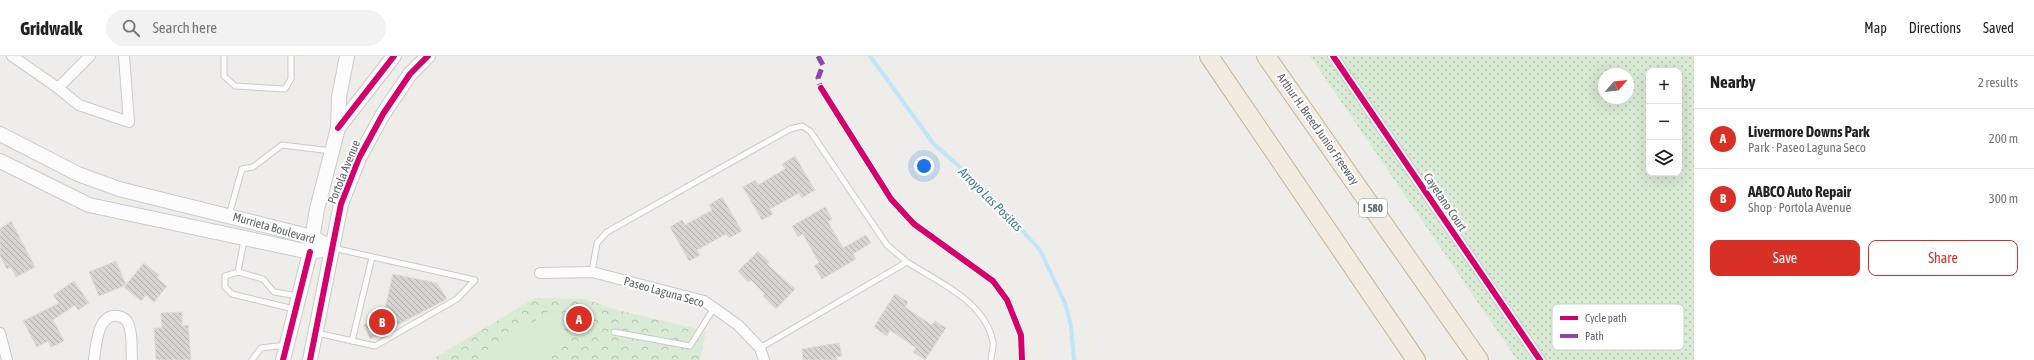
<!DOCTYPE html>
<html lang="en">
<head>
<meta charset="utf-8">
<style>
  body { margin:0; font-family:"Asap Condensed",sans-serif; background:#f2f2f2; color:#202124 }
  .controls { position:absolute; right:12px; top:12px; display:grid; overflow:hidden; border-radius:8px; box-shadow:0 4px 16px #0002 }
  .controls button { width:36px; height:36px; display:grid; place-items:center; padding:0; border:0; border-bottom:1px solid #e0e0e0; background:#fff; color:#202124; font:20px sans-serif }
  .compass { position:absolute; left:1598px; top:12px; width:36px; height:36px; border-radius:50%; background:#fff; box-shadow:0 4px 16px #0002; rotate:62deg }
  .you { position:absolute; left:924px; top:110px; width:14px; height:14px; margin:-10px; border:3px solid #fff; border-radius:50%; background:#1a73e8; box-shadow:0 0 0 6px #1a73e833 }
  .badge { display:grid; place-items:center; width:26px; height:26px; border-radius:50%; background:#d93025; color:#fff; font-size:13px; font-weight:700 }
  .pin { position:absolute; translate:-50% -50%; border:2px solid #fff; box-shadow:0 1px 4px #0006 }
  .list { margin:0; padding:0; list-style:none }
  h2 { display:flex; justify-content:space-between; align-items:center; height:52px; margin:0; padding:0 16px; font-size:17px }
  h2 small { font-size:13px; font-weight:400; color:#757577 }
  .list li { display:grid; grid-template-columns:26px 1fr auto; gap:12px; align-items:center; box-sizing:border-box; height:60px; padding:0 16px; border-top:1px solid #e0e0e0 }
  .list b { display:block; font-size:15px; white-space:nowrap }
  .list p { margin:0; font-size:13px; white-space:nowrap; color:#757577 }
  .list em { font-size:13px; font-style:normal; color:#757577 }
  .actions { display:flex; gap:8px; padding:12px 16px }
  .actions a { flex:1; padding:9px 0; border:1px solid #d93025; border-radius:8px; text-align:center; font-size:14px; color:#d93025 }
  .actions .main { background:#d93025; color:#fff }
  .icon { flex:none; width:22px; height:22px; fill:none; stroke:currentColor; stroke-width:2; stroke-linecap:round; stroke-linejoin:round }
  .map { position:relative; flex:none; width:1694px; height:304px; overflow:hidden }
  header { display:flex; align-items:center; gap:24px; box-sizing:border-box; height:56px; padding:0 20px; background:#fff; border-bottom:1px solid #e0e0e0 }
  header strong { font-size:19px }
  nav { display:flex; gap:22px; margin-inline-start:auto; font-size:14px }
  .search { width:280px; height:36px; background:#f2f2f2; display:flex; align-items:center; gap:10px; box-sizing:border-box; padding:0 14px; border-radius:22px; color:#757577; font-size:15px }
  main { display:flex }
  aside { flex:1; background:#fff }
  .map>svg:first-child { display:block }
  .grass { fill:url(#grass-dots); fill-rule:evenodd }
  .park { fill:url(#park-crowns) }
  .pitch { fill:#d9ead5 }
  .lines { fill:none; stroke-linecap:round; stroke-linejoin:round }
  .stream { stroke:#bee5f8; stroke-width:4 }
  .building { fill:url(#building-back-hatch); stroke:#dedcd8 }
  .service-casing { stroke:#cacaca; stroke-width:7 }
  .minor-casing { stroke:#cacaca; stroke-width:12 }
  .secondary-casing { stroke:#cbcbcb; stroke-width:16 }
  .motorway-casing { stroke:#c7b495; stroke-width:20 }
  .service { stroke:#fdfcfc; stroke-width:5 }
  .minor { stroke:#fdfcfc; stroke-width:10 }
  .secondary { stroke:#fdfcfc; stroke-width:14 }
  .motorway { stroke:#f1ebe2; stroke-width:18 }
  .quiet { stroke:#8e44ad; stroke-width:5; stroke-dasharray:10 5; stroke-linecap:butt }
  .cycleway-casing { stroke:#fff; stroke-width:8 }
  .cycleway { stroke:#d6006c; stroke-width:6 }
  .labels { text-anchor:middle; stroke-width:4; stroke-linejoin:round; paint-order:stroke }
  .shield { fill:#fff; stroke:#8e9295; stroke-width:1 }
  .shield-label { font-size:11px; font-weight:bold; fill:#5e6367 }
  .street-label { font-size:12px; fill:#5e6367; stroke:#fff }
  .water-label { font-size:13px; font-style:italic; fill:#3d77a2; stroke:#fff }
  .key { fill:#fff; stroke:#cfd0d1; stroke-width:1 }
  .key-label { font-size:11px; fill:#5e6367 }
</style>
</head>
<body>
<header>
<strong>Gridwalk</strong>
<div class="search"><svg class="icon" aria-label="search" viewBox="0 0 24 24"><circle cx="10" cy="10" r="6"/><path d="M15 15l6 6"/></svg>Search here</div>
<nav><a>Map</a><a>Directions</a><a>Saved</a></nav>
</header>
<main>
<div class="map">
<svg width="1694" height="304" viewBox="0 0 1694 304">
  <defs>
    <pattern id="grass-dots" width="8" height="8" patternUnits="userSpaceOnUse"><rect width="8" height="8" fill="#d9ead5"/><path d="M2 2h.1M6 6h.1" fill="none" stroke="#b3c1b1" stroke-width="1.8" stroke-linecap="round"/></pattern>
    <pattern id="park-crowns" width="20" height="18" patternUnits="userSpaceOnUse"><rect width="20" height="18" fill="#d9ead5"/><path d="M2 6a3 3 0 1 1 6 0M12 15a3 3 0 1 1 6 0" fill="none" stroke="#b3c1b1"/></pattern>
    <pattern id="building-back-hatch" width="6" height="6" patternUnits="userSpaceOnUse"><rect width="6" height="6" fill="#d6d5d3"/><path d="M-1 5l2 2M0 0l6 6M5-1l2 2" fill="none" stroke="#b1b0af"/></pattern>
  </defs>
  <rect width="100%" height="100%" fill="#efede9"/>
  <!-- grass -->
  <path class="grass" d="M1310,0H1694V304H1517ZM1649,15H1679V117H1649ZM1604,18H1628V42H1604Z"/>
  <!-- park -->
  <polygon class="park" points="535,242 586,243 613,253 706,275 700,304 436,304 436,301"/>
  <!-- pitch -->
  <polygon class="pitch" points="551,254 571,284 540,304 478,304"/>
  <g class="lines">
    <!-- stream -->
    <polyline class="stream" points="870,0 933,87 983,132 1040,194 1065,247 1071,270 1074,304"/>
  </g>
  <!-- building -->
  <g class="building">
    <polygon points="795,100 815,134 802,142 799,137 770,153 773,158 762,164 743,131 755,124 758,129 785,113 782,108"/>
    <polygon points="722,141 742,175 729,182 726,178 697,194 700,199 689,205 670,171 682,164 685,169 712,154 709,149"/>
    <polygon points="825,151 832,163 828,166 843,192 866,179 871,187 853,198 856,203 822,223 814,210 819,207 803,178 798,181 792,170"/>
    <polygon points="11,165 35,211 16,221 11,211 7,213 0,200 0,173"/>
    <polygon points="758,195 769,206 767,208 795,233 776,253 763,240 765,238 751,224 748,226 738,215"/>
    <polygon points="116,205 126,229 99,240 89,216"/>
    <polygon points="144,207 159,219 157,222 167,230 154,246 146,239 141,245 124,231"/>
    <polygon points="393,218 437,227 447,243 370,283 364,269 384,256"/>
    <polygon points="74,225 89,247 78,254 75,249 53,264 64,285 51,291 48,285 37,291 23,265 59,247 53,239"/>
    <polygon points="895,238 908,246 905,251 932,269 935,265 946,272 925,304 913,296 916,292 890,274 887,280 874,271"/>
    <polygon points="182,256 182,270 188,269 191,304 156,304 154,272 162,272 161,257"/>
    <polygon points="839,287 842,300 836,301 837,304 803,304 802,293"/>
  </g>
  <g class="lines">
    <defs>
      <g id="service">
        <polyline points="224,0 224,20 235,30 285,33 291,23 291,0"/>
        <polyline points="229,159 242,113 253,111 282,89 331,95"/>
        <polyline points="238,216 244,184"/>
        <polyline points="592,216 597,187 607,176 790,73 802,70 810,75 887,189 907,206"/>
        <polyline points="294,253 232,238 225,231 225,220 238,216 263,223 274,236 298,240"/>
        <polyline points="614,276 690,290 714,252"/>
        <polyline points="317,277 375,290 457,243 475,224 333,192"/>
        <polyline points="352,285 372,201"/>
        <path d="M760,292L907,206C938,226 985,245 993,286C994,291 991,298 991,304"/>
        <polyline points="252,304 261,292 286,289"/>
      </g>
      <g id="minor">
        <polyline points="12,0 58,32 79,49 129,66 124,0"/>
        <polyline points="1333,0 1540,304"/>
        <polyline points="58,32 90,0"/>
        <polyline points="540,217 592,216 704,245 738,269 760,292 764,304"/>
        <polyline points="0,277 7,304"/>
        <path d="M94,304C96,291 97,257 118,260C124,261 128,265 129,270C133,280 131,294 132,304"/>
      </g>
      <g id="secondary">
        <polyline points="338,72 339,41 347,0"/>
        <polyline points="0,78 78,118 119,133 312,181 332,192"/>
        <polyline points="0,105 89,149 310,196 332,192"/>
        <polyline points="283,304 310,196 317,153 338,72 394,0"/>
        <polyline points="310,304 341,148 359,102 383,58 410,18 428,0"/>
      </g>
      <g id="motorway">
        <polyline points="1209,0 1416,304"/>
        <polyline points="1266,0 1479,304"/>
      </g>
    </defs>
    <!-- service casing -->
    <use href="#service" class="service-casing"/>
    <!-- minor casing -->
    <use href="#minor" class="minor-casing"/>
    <!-- secondary casing -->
    <use href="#secondary" class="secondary-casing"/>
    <!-- motorway casing -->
    <use href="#motorway" class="motorway-casing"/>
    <!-- service -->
    <use href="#service" class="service"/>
    <!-- minor -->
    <use href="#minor" class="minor"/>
    <!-- secondary -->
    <use href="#secondary" class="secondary"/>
    <!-- motorway -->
    <use href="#motorway" class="motorway"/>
    <!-- quiet -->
    <polyline class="quiet" points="818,0 823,9 818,22 821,32"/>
    <defs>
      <g id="cycleway">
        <polyline points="1333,0 1540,304"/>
        <polyline points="821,32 891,143 914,168 993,225 1007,244 1021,279 1022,304"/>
        <polyline points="338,72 394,0"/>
        <polyline points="283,304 310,196"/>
        <polyline points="310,304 341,148 359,102 383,58 410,18 428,0"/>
      </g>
    </defs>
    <!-- cycleway casing -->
    <use href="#cycleway" class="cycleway-casing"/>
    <!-- cycleway -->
    <use href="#cycleway" class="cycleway"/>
  </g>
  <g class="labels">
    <!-- shield labels -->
    <rect class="shield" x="1359" y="143" width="28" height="18" rx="3"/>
    <g class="shield-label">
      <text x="1373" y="156">I 580</text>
    </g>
    <!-- street labels -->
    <g class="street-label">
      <text transform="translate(1318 73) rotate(55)" y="4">Arthur H. Breed Junior Freeway</text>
      <text transform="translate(344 116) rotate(-68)" y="4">Portola Avenue</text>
      <text transform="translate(1445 146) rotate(56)" y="4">Cayetano Court</text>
      <text transform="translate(274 172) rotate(16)" y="4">Murrieta Boulevard</text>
      <text transform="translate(664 236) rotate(16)" y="4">Paseo Laguna Seco</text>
    </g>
    <!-- water labels -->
    <g class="water-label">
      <text transform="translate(991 143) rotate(45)" y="5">Arroyo Las Positas</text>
    </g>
  </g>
  <!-- legend -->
  <rect x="1552" y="248" width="132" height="46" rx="6" class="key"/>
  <rect x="1560" y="260" width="18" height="4" fill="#d6006c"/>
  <rect x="1560" y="278" width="18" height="4" fill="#8e44ad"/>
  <g class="key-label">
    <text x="1585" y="266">Cycle path</text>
    <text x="1585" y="284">Path</text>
  </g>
</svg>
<div class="controls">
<button>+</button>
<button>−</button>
<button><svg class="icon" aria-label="layers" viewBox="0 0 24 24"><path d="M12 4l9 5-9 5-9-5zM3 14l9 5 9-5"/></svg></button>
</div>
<svg class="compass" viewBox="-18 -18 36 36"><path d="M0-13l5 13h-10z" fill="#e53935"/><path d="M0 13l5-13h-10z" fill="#757577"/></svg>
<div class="you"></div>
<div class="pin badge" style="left:579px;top:263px">A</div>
<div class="pin badge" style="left:382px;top:266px">B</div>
</div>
<aside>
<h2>Nearby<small>2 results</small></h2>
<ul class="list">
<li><span class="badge">A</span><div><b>Livermore Downs Park</b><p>Park · Paseo Laguna Seco</p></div><em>200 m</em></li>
<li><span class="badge">B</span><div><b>AABCO Auto Repair</b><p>Shop · Portola Avenue</p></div><em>300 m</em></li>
</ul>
<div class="actions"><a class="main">Save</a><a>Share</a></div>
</aside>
</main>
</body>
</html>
